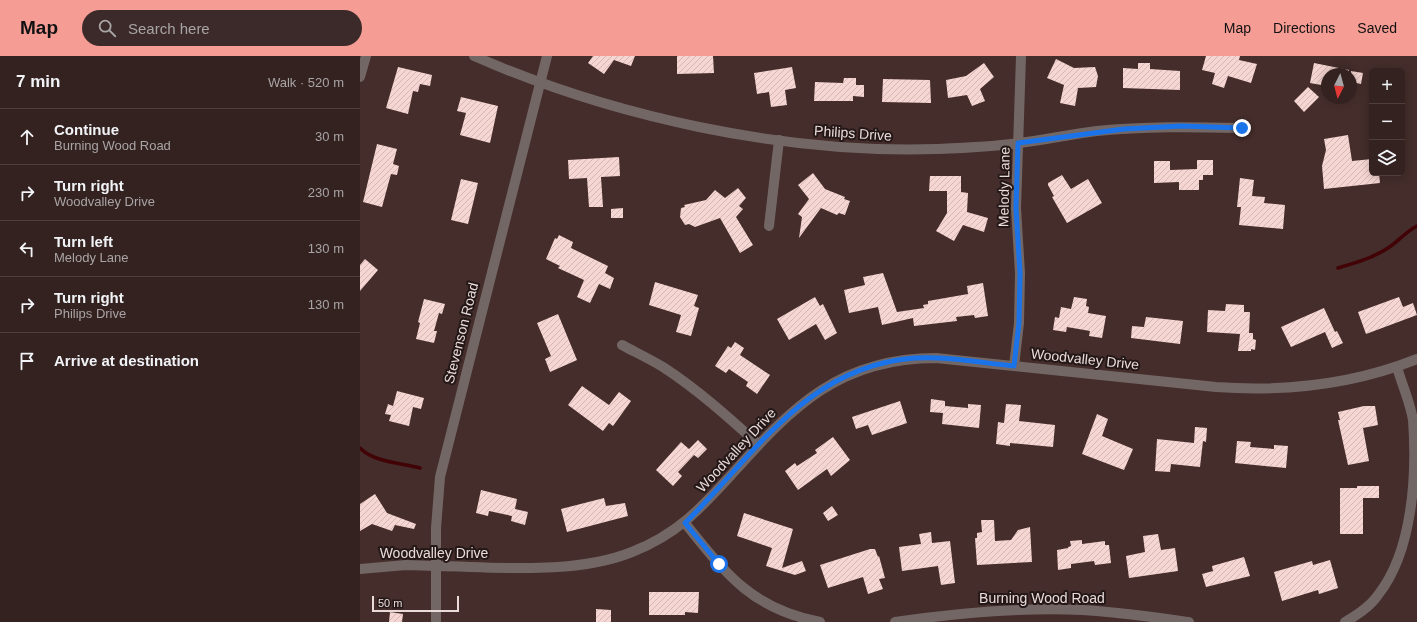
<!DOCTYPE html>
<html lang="en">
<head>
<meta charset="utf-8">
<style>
  body { margin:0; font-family:Arial,sans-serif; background:#3b2a29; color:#f1f3f6 }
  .controls { position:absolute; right:12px; top:12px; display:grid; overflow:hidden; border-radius:6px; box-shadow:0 2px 10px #0003 }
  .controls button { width:36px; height:36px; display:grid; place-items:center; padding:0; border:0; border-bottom:1px solid #4e3f3e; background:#332220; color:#f1f3f6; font:20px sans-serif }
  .compass { position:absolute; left:961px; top:12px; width:36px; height:36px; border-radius:50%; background:#332220; box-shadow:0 2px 10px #0003; rotate:186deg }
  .scale { position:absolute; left:12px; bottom:10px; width:87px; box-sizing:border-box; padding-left:4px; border:2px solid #eadbd9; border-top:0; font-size:11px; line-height:14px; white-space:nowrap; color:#eadbd9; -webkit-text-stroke:3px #231817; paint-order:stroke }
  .stop { position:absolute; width:12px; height:12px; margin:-9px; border:3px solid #1a73e8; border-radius:50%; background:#fff }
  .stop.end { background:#1a73e8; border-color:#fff; box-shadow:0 1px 4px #0008 }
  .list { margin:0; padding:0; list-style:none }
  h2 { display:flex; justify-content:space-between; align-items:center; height:52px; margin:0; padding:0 16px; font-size:17px }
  h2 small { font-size:13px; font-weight:400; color:#a9a4a5 }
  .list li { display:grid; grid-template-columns:26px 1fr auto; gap:12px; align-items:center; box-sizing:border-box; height:56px; padding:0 16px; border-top:1px solid #4e3f3e }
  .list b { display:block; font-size:15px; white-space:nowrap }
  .list p { margin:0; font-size:13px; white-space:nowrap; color:#a9a4a5 }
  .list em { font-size:13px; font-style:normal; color:#a9a4a5 }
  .icon { flex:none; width:22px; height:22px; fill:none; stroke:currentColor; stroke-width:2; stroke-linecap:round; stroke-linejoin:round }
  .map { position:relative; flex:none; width:1057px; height:566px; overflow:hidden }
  header { display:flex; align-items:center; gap:24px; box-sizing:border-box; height:56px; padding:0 20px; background:#f59c94; color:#111 }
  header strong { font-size:19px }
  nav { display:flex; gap:22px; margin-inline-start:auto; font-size:14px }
  .search { width:280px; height:36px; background:#3b2a29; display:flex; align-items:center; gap:10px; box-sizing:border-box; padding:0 14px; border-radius:22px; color:#a9a4a5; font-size:15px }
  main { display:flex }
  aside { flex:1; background:#332220 }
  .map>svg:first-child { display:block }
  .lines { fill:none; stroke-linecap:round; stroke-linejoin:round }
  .stream { stroke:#420306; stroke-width:3.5 }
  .building { fill:url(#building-hatch) }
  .minor { stroke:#736766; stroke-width:10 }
  .tertiary { stroke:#736766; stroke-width:10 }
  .route { stroke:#1a73e8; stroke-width:5 }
  .labels { text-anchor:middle; stroke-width:4; stroke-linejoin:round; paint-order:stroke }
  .street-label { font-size:14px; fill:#eadbd9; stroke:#231817 }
</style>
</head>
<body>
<header>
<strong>Map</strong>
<div class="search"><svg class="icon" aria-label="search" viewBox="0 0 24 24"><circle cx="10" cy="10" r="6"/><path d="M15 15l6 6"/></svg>Search here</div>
<nav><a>Map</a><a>Directions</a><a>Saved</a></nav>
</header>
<main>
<aside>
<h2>7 min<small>Walk · 520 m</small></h2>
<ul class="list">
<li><svg class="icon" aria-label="ahead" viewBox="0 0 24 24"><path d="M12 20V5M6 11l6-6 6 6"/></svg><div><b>Continue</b><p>Burning Wood Road</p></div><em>30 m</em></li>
<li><svg class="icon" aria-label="right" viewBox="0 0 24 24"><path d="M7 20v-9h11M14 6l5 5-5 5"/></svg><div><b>Turn right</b><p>Woodvalley Drive</p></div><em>230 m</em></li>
<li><svg class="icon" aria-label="left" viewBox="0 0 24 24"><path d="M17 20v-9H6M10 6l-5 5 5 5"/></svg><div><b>Turn left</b><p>Melody Lane</p></div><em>130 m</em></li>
<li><svg class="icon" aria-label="right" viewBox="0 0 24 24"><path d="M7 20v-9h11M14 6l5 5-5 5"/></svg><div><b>Turn right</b><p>Philips Drive</p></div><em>130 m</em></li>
<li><svg class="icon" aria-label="arrive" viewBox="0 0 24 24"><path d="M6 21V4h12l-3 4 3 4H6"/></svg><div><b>Arrive at destination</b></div></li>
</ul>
</aside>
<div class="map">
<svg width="1057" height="566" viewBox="0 0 1057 566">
  <defs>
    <pattern id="building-hatch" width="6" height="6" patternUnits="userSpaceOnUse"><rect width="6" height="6" fill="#f6d6d2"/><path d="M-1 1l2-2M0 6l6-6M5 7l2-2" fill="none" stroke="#d3b8b5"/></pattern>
  </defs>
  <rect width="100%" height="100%" fill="#442d2b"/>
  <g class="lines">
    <!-- stream -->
    <g class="stream">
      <path d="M978,212C995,207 1013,202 1028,192C1039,185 1045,176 1057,170"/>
      <path d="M0,392C13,406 41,407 60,412"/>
    </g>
  </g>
  <!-- building -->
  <g class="building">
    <polygon points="233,0 275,0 271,10 254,4 244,18 228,7"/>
    <polygon points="317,0 353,0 354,17 317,18"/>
    <polygon points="846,0 880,0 879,4 897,8 891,27 868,20 864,32 852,28 855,17 842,14"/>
    <polygon points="696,3 714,12 735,11 738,20 736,31 718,32 715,50 700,47 704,29 687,22"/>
    <polygon points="624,7 634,21 620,33 625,45 612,50 607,39 588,42 586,24 606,20"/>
    <polygon points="778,7 790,7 790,13 820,15 820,34 763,32 763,12 778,13"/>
    <polygon points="954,7 989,14 988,18 967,18 967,30 950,27"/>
    <polygon points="38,11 72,19 70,30 60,28 58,36 53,35 48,58 26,52"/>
    <polygon points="432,11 436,32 425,34 427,49 411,51 409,36 397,38 394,17"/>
    <polygon points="991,15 1003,17 1001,28 991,26"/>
    <polygon points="484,22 496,22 496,29 504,29 504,41 493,40 493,45 454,45 455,26 483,27"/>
    <polygon points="523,23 570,24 571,47 522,46"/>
    <polygon points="948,31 959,41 944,56 934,45"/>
    <polygon points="101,41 138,50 130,87 100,79 106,57 97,55"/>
    <polygon points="988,79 992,105 1012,103 1012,117 1019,117 1020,127 964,133 962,110 966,94 964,83"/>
    <polygon points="17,88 37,93 33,108 39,110 37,119 31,118 22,151 3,146"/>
    <polygon points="259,101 260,120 241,121 243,151 229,151 227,122 209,123 208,104"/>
    <polygon points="837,104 853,104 853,119 843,119 843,124 839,124 839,134 819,134 819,126 794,127 794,105 810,105 810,114 837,113"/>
    <polygon points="453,117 465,133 485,141 484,143 490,145 485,159 479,157 477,159 461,152 439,182 442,161 438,158 449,143 438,129"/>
    <polygon points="702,119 711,133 728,123 742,147 707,167 692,141 694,140 688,129 688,127"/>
    <polygon points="570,120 601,120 601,136 608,137 607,156 628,162 624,176 603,169 594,185 576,175 587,157 587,135 569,135"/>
    <polygon points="880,122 894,124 892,140 905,141 904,147 925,149 923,173 879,169 881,151 877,151"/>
    <polygon points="101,123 118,127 108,168 91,164"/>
    <polygon points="378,132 386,142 379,150 383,153 376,161 393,189 380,197 360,162 335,171 329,168 325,169 320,161 321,152 325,151 324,149 346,144 355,134 365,142"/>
    <polygon points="263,152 263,162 251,162 251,153"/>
    <polygon points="199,179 213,186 211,192 248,210 245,217 254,222 250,233 239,228 230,247 217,241 224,224 198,212 200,210 186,203 195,182 197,183"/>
    <polygon points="5,203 18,214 0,235 0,209"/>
    <polygon points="523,217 537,256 564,252 563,249 568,248 568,245 608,238 607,230 623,227 628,260 615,262 614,259 596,261 597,265 554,270 553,262 522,269 518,251 489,257 484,234 505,229 503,221"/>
    <polygon points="295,226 338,239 334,250 339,252 331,280 316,276 321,259 289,249"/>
    <polygon points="455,241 460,250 463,248 477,277 465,284 456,268 429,284 417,263"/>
    <polygon points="714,241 727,243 726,250 729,251 728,257 746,260 742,282 729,280 730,275 707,271 706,276 693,274 695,261 699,262 701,251 711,253"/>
    <polygon points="1039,241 1043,251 1053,247 1057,259 1006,278 998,256"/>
    <polygon points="64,243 85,248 82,258 79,257 74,275 77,275 74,287 56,283 60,267 58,266"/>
    <polygon points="866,248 884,249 884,256 890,256 889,277 893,277 893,283 896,284 895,294 891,293 891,295 878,295 880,278 847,276 848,254 865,255"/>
    <polygon points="964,252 975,276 977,275 983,287 972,292 965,276 931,291 921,271"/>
    <polygon points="198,258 217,304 190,316 185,303 191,300 177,267"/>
    <polygon points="786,261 823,265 820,288 771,282 772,270 784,271"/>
    <polygon points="375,286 384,292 380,299 410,319 397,338 386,330 388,326 369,313 366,317 355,310 368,290 371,292"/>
    <polygon points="222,330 249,349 259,336 271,345 253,370 249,367 243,375 208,349"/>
    <polygon points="37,335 64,342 61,353 53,351 49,370 29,365 31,359 25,358 28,348 33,350"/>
    <polygon points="571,343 585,345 585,350 608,352 608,348 621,349 619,372 582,368 583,357 570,356"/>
    <polygon points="540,345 547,367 512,379 508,369 496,373 492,361"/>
    <polygon points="646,348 661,349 659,365 695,369 693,391 650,387 650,390 636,388 638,366 644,367"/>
    <polygon points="1004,350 1015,350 1018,369 1003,372 1009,405 988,409 978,364 980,364 978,356"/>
    <polygon points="737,358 748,363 742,380 773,393 764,414 722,398"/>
    <polygon points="835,371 847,372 846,386 843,385 840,411 811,408 810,416 795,415 797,383 834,387"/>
    <polygon points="473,381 490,404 471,420 467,413 438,434 425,415 435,407 437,410 457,397 455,394"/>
    <polygon points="338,384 347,393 338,402 334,399 318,416 322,420 313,430 296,414 321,386 329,393"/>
    <polygon points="877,385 891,386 890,391 914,393 914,389 928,390 926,412 875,407"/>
    <polygon points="997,430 1019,430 1019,442 1003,442 1003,478 980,478 980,432 997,432"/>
    <polygon points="121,434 157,443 155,453 168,456 165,469 151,465 152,460 129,455 128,460 116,457"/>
    <polygon points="15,438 27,457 56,468 54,473 35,469 32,475 12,468 0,475 0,448"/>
    <polygon points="244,442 246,450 265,447 268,460 207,476 201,453"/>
    <polygon points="472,450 478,459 468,465 463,457"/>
    <polygon points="384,457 433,473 422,512 442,505 446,515 435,519 406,510 412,492 377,480"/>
    <polygon points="621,464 634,464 635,485 651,484 658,474 670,471 672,506 617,509 615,482 617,482 617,477 622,476"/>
    <polygon points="571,476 572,487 590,485 595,527 581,529 578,510 542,515 539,491 561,488 559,478"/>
    <polygon points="798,478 801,494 815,492 818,515 769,522 766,500 785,496 783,480"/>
    <polygon points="722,484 722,488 745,485 745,489 749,489 751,507 735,509 734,505 711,508 711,512 698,514 697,494 708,492 708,491 711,490 710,485"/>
    <polygon points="510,493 515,493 518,501 519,500 525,522 519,523 523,533 508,538 503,521 468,532 460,509"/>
    <polygon points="884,501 890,520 846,531 842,518 853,515 852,510"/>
    <polygon points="970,504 978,532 959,538 958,534 922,545 914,516 952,505 953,509"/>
    <polygon points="289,536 339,536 338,557 325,556 325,559 289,559"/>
    <polygon points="236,553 251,554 251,566 236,566"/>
    <polygon points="30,556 43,558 42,566 29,566"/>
  </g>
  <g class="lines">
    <!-- minor -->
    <g class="minor">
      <path d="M114,0C253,61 424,98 577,93C604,92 632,91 659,87C685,84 711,78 737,75C785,70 833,71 882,72"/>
      <polyline points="0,21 6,0"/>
      <polyline points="409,170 419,84"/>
      <path d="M262,289C275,296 290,303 303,311C337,333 368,361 398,388"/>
      <polyline points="654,310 659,267 660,217 656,152 661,0"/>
      <path d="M325,467C366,518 392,553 460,566"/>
      <path d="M77,510C137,511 215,519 272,496C318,478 341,452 373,417C433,350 480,302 576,302L856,331C926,336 992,329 1057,303"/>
      <path d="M535,566C597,557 660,551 723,554C758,556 793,561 829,566"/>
      <path d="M985,566C997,559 1010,551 1018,539C1053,495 1057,418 1053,364C1050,346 1042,329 1037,311"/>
    </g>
    <!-- tertiary -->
    <g class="tertiary">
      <polyline points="0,513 46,509 77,510"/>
      <polyline points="76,566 76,472 80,421 187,0"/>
    </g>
  </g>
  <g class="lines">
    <!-- route -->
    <path class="route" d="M359,508L325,467C395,399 446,310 555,302C588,300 622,307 654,310L659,267L660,217L656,152L658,87L764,73L821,70L882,72"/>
  </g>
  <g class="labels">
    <!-- street labels -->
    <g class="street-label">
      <text transform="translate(493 77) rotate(4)" y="5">Philips Drive</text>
      <text transform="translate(644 131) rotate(-89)" y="5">Melody Lane</text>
      <text transform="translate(101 277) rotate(-76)" y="5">Stevenson Road</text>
      <text transform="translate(725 303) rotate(6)" y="5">Woodvalley Drive</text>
      <text transform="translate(376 394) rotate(-47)" y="5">Woodvalley Drive</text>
      <text x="74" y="502">Woodvalley Drive</text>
      <text x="682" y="547">Burning Wood Road</text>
    </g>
  </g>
</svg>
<div class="controls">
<button>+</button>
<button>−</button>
<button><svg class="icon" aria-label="layers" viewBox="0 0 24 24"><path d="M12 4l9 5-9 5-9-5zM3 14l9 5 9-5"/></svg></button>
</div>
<svg class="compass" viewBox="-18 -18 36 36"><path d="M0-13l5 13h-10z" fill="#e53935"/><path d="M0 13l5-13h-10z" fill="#a9a4a5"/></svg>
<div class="scale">50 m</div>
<div class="stop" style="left:359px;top:508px"></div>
<div class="stop end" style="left:882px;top:72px"></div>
</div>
</main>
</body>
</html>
